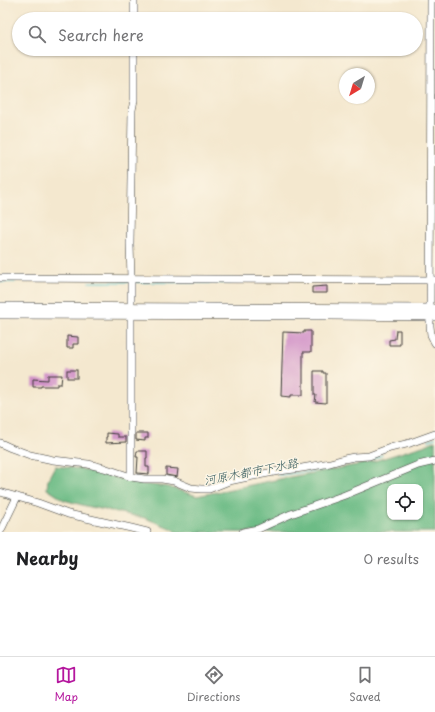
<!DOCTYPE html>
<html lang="en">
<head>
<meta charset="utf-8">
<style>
  body { margin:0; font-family:"Playpen Sans","Klee One",sans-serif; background:#f2f2f2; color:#202124 }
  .controls { position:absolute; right:12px; bottom:12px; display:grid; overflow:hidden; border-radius:8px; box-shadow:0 1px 3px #0004 }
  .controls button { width:36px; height:36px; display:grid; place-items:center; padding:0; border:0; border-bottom:1px solid #e0e0e0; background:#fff; color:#202124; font:20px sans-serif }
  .compass { position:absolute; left:339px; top:68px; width:36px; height:36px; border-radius:50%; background:#fff; box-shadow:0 1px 3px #0004; rotate:218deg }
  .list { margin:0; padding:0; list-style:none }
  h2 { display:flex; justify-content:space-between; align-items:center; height:52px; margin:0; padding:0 16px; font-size:17px }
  h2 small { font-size:13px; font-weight:400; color:#757577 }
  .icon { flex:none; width:22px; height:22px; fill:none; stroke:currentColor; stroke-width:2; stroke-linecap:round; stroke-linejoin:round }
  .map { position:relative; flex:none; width:435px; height:532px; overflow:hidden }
  .search { position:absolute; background:#fff; box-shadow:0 1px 3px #0004; left:12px; right:12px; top:12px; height:44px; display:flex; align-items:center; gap:10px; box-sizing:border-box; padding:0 14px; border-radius:22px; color:#757577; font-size:15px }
  .sheet { height:124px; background:#fff }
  nav { display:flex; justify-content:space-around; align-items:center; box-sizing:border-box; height:56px; border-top:1px solid #e0e0e0; background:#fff; font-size:11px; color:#757577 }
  nav a { display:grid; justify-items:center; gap:2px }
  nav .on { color:#b5179e }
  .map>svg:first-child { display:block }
  .forest { fill:#6dbc86; stroke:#446c51; fill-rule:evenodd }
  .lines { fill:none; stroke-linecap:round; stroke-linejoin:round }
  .stream { stroke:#5dc9d3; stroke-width:1.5 }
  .building { fill:#d192c8 }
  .minor-casing { stroke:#3c3b37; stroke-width:8 }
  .tertiary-casing { stroke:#3c3b37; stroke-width:10 }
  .minor { stroke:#fff; stroke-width:7 }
  .tertiary { stroke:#fff; stroke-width:9 }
  .labels { text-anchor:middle; stroke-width:3; stroke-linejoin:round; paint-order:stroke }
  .water-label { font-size:12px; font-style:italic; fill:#33595c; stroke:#fcf5e5 }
</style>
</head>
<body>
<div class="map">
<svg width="435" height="532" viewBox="0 0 435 532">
  <rect width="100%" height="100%" fill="#fcf5e5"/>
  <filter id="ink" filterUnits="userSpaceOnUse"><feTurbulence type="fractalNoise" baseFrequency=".025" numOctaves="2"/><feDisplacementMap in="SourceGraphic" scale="8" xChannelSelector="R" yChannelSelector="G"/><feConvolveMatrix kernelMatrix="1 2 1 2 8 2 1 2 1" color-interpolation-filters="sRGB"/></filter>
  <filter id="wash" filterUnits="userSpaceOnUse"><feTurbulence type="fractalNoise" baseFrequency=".012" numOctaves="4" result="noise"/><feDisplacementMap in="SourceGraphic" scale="16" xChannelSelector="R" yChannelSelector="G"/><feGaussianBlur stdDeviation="0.9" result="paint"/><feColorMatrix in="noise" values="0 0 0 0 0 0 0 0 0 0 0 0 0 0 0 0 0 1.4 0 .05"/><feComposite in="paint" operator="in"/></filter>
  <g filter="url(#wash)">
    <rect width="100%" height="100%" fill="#f4e8cf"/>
    <!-- forest -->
    <path class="forest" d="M435,441V532H176L175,530L145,518L86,506L64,500L47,489L48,479L55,466L82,469L142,484L168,487L197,496L280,479L368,463L423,446ZM390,487H420V517H390Z"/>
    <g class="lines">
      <!-- stream -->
      <g class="stream">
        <polyline points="0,282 15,282"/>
        <polyline points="89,282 129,282"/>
        <polyline points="133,282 231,283"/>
        <polyline points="429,440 435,438"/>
        <polyline points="278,475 303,472 324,469 346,463 370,460 382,455"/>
      </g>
    </g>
    <g id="blocks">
      <!-- building -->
      <g class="building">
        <polygon points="327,286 327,293 312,293 312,287"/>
        <polygon points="396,330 400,330 400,345 389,345 389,340 395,339"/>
        <polygon points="304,331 311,331 311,352 303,352 303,395 291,395 291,397 281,396 283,332 304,333"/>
        <polygon points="67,336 78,337 78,344 73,344 73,348 67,348"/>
        <rect x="67" y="370" width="10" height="8"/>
        <polygon points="314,371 323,371 323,373 326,373 326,403 315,402 316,395 314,395"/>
        <polygon points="48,375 62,375 61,384 57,384 57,386 41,386 41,387 33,387 33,379 48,380"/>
        <polygon points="107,433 118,434 118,437 126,437 126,442 106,443 106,437 107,437"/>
        <polygon points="136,433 148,433 148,438 145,438 145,441 136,440"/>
        <polygon points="137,451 147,451 147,458 146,458 146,467 149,467 149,474 137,473 138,457 136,457"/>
        <polygon points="166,468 178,469 177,477 166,475"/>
      </g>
    </g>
  </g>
  <g filter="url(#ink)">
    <use href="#blocks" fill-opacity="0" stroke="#3c3b37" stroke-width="1"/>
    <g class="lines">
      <defs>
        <g id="minor">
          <polyline points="431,0 430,326 431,335 435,343"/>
          <polyline points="134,19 134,0"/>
          <polyline points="0,278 435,280"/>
          <polyline points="0,443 11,448 30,455 53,460 88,464 104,468 131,477 144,479 162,479 174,481 191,488 201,489 209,489 229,481 253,476 279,471 302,468 330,463 344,459 354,457 369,456 390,448 410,443 435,434"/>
          <polyline points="131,477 131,278 130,244 132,110 134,100 134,49"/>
          <polyline points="0,492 38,503 68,514 131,528 147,532"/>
          <polyline points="0,532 17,497"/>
          <polyline points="243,532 258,529 291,514 345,495 418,465 435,461"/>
        </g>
        <g id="tertiary">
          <polyline points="0,307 435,309"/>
          <polyline points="0,314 330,315 435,316"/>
        </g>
      </defs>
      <!-- minor casing -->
      <use href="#minor" class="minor-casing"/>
      <!-- tertiary casing -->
      <use href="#tertiary" class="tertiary-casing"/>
      <!-- minor -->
      <use href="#minor" class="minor"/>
      <!-- tertiary -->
      <use href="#tertiary" class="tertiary"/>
    </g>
  </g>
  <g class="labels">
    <!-- water labels -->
    <g class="water-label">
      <text transform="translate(251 472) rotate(-11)" y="4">河原木都市下水路</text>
    </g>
  </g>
</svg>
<div class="controls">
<button><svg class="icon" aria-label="locate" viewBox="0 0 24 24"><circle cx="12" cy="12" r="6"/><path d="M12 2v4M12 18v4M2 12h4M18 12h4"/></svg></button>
</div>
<svg class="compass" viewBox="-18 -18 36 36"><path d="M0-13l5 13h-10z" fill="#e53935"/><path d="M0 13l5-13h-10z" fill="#757577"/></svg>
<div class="search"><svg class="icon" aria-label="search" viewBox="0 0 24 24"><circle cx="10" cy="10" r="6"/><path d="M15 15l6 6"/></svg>Search here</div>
</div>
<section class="sheet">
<h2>Nearby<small>0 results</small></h2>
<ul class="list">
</ul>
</section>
<nav>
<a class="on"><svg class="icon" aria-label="map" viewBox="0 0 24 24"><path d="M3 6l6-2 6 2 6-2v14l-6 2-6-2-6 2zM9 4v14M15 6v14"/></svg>Map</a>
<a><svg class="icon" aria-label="directions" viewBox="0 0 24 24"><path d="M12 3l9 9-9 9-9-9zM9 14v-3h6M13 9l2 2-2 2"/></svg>Directions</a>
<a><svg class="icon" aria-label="saved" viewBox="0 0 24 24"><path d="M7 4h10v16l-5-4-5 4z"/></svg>Saved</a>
</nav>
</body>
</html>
